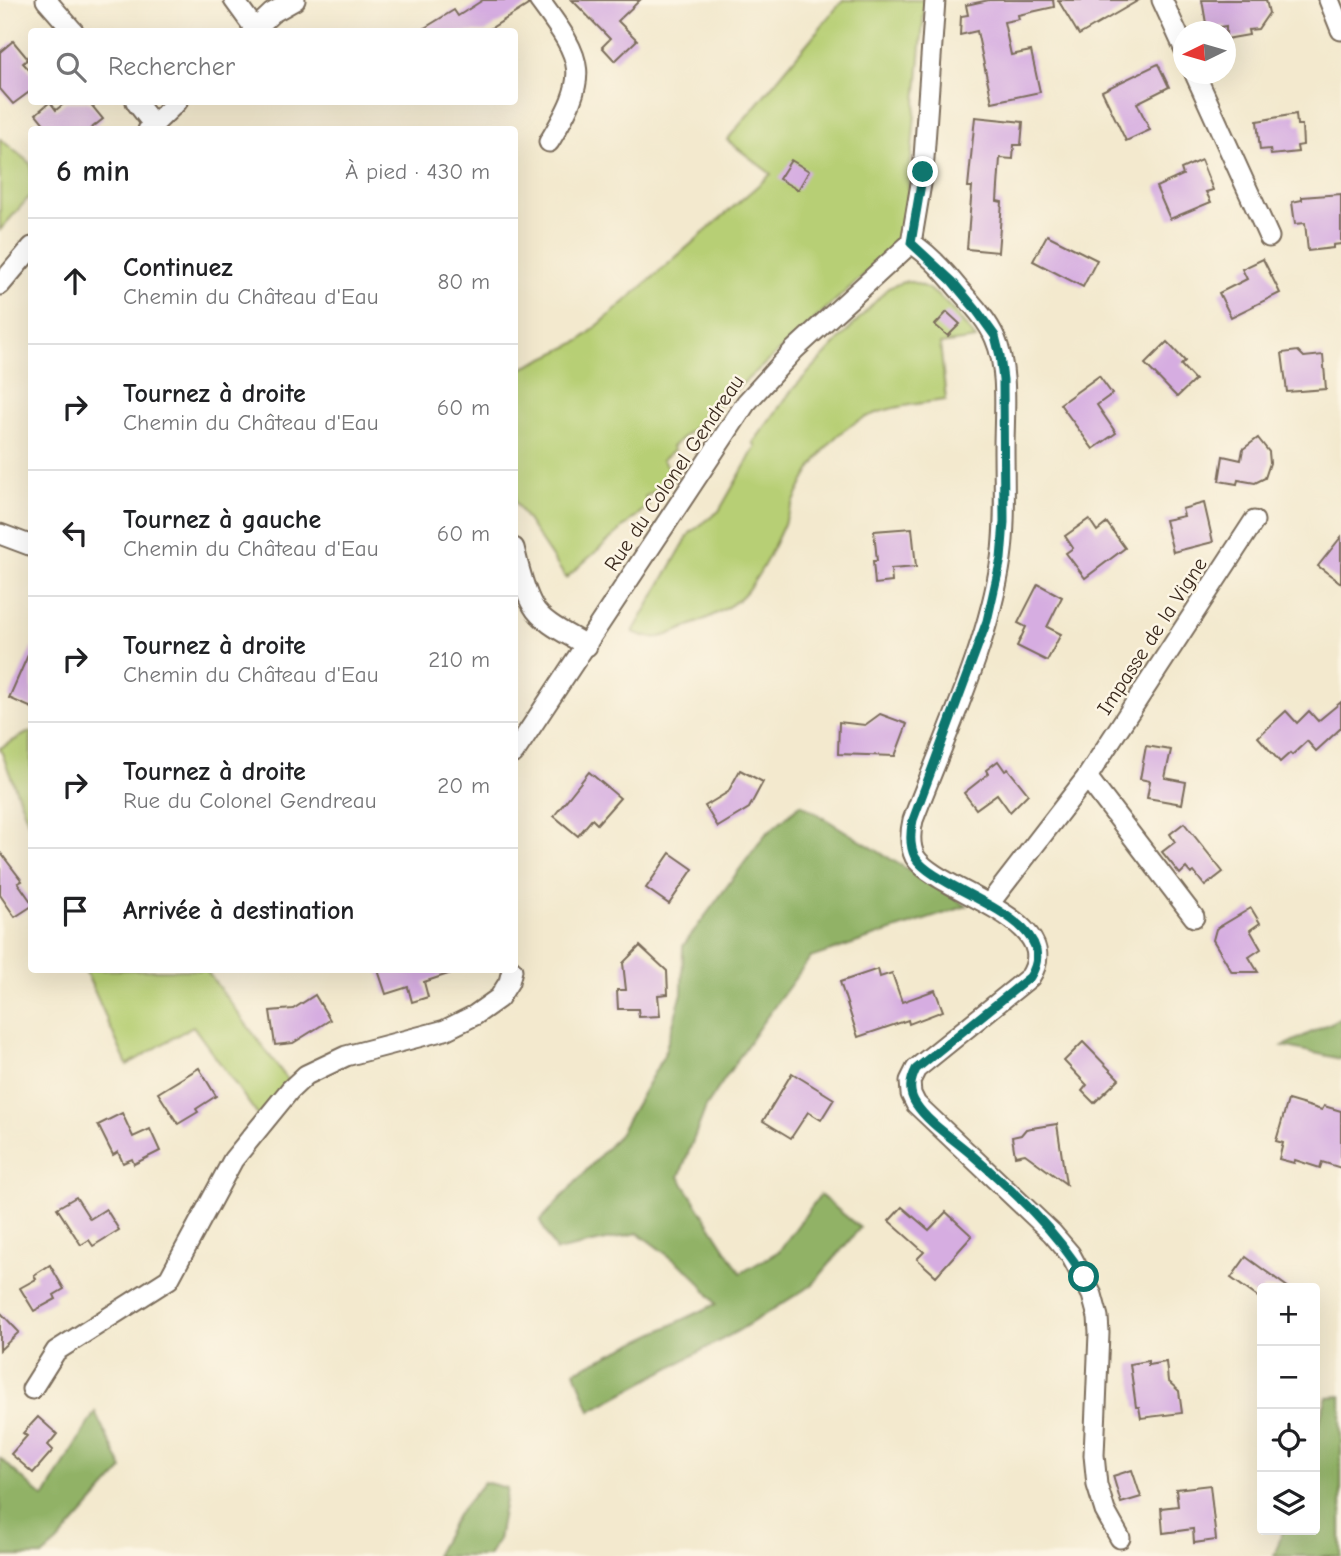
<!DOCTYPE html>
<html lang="fr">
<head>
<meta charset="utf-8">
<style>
  body { margin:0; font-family:"Comic Neue",sans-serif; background:#f2f2f2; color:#202124 }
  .controls { position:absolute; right:21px; bottom:21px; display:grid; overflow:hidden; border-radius:7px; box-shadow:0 7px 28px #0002 }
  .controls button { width:63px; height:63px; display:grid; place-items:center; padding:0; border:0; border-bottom:2px solid #e0e0e0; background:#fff; color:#202124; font:35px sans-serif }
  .compass { position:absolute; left:1173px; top:21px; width:63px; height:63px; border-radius:50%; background:#fff; box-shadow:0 7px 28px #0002; rotate:265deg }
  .stop { position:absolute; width:21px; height:21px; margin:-16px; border:5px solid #0f766e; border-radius:50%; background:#fff }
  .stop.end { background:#0f766e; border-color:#fff; box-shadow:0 2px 7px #0008 }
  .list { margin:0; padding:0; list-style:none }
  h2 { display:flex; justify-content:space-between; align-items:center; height:91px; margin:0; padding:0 28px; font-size:30px }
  h2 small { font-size:23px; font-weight:400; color:#757577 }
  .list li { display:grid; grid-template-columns:46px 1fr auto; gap:21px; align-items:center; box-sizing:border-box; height:126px; padding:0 28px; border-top:2px solid #e0e0e0 }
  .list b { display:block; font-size:26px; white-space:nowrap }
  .list p { margin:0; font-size:23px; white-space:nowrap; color:#757577 }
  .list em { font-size:23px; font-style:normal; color:#757577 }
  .icon { flex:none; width:38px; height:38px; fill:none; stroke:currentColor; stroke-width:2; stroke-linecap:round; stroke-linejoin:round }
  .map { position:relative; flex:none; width:1341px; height:1556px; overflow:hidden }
  .search { position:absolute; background:#fff; box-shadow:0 7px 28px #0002; left:28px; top:28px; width:490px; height:77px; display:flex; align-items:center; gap:18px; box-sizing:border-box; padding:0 24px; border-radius:7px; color:#757577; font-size:26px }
  .panel { position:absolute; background:#fff; box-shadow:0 7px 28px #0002; left:28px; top:126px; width:490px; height:847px; border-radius:7px }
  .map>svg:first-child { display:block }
  .green { fill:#b7cf74; stroke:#797c49; stroke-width:2 }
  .forest { fill:#91b266; stroke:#666e42; stroke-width:2 }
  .building { fill:#d6ade1 }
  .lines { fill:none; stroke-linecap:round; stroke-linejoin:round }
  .minor-casing { stroke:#7b6d5c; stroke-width:23 }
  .minor { stroke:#fff; stroke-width:19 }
  .route { stroke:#0f766e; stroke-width:9 }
  .labels { text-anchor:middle; stroke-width:5; stroke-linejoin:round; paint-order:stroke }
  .street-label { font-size:21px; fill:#3b2a1e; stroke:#fcf5e5 }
</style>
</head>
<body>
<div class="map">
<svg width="1341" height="1556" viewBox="0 0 1341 1556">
  <rect width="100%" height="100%" fill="#fcf5e5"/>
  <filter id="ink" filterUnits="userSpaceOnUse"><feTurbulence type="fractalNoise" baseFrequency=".0143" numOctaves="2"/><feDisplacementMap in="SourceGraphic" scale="14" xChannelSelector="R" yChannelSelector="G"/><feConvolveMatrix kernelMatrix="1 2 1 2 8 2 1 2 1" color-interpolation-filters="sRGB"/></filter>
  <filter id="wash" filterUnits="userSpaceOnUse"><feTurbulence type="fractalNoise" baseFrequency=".00686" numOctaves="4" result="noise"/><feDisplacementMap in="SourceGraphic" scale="28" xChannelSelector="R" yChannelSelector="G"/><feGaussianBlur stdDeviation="1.57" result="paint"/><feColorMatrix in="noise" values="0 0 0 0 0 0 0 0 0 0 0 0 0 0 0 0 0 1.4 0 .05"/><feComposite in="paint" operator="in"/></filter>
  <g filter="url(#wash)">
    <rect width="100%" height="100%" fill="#f3e9ce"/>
    <!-- green -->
    <g class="green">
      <polygon points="843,0 925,0 904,239 672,447 674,450 662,460 677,478 645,497 649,505 566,578 515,502 515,372 580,341 771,174 727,140"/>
      <polygon points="0,139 31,164 32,194 0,230"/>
      <path d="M906,281C938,285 957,316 976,339L940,344L946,400C905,405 863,409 833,440C792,483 783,546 746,592C735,606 704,620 687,627C664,637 656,642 633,632L690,533L719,511L756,446L753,443L793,389L888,288Z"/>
      <polygon points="31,731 31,829 0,748"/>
      <polygon points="85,970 206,970 290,1083 264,1124 193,1026 127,1065"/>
    </g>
    <!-- forest -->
    <g class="forest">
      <polygon points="801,804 967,906 810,958 760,1026 706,1107 679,1177 741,1273 779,1251 820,1195 860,1228 812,1285 738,1331 590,1411 575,1371 716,1304 693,1274 638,1233 556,1251 540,1221 618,1136 664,1055 682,993 683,946 765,835"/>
      <polygon points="1341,1018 1341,1059 1283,1046"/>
      <polygon points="1341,1396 1341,1556 1274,1556 1283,1530 1315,1530 1315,1433 1327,1397"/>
      <polygon points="95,1412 123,1469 57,1543 42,1556 0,1556 0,1458 44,1498"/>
      <polygon points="484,1482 507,1488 498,1540 488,1556 435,1556 457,1515"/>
    </g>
    <g id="blocks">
      <!-- building -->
      <g class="building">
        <polygon points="483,0 527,0 528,5 485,32 418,32 454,10 458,16"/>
        <polygon points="572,0 640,0 618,21 637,40 615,61 602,47 610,39"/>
        <polygon points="989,0 1053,0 1054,7 1018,15 1019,19 1004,22 1011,55 1031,51 1040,92 992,102 977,31 960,35 961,16 968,15 966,5"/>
        <polygon points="1058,0 1139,0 1079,35"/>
        <polygon points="1202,0 1266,0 1269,13 1258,29 1248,30 1249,35 1226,39 1226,26 1207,29"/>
        <polygon points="13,41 28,59 23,63 32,73 32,90 13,104 0,89 0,52"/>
        <polygon points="1158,64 1169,87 1137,103 1150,130 1126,141 1102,91"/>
        <polygon points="50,102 56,110 66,102 89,102 103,119 89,130 49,130 36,114"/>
        <polygon points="1296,114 1297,125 1302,125 1303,145 1297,146 1298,152 1271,155 1270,149 1260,150 1257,121"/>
        <polygon points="975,117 1023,122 1021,145 1014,145 1013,159 1000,158 997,201 1002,202 998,252 967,249 972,187 968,187"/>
        <polygon points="791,160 809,171 798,190 779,179"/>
        <polygon points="1201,160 1213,190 1206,192 1211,202 1170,219 1156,187 1183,175 1181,169"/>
        <polygon points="1341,194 1341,244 1333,245 1333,248 1308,251 1305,223 1295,224 1292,202 1302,200 1302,197"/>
        <polygon points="1047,235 1097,260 1083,287 1033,261"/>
        <polygon points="1263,259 1280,293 1231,317 1219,293 1247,279 1242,269"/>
        <polygon points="947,312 960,324 948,336 935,325"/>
        <polygon points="1167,342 1185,361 1181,365 1195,380 1177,397 1145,364"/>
        <polygon points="1298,351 1304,357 1323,355 1326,389 1287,392 1282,353"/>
        <polygon points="1099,376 1112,394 1097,405 1116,433 1093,449 1060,404"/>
        <polygon points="1258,438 1269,452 1270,463 1265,478 1255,483 1238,480 1237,484 1219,481 1223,456 1241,460 1243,449"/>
        <polygon points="1204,503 1213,542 1173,552 1165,520 1184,516 1182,509"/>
        <polygon points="1089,519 1097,531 1107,523 1125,548 1085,578 1066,553 1073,548 1065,536"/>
        <polygon points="912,528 916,567 891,569 892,582 875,584 873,561 877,561 874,531"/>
        <polygon points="1341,537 1341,583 1318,566"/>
        <polygon points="1038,584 1062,597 1047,627 1061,634 1047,661 1017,646 1026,627 1018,623"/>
        <polygon points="32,646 32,708 9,698"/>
        <polygon points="1341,702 1341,728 1316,751 1307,741 1292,755 1290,753 1280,762 1258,737 1286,711 1297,723 1309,711 1318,721"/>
        <polygon points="880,714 907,724 895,756 838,754 839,722 865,725"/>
        <polygon points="1146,746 1171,750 1165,778 1186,782 1182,804 1147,798 1150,781 1140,779"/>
        <polygon points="998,761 1005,771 1008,769 1028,794 1010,812 997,794 976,809 964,793 988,774 986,770"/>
        <polygon points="740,770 763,782 749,808 718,827 705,806 728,792"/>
        <polygon points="589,772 620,798 597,824 592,819 578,836 554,816"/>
        <polygon points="1184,823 1223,872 1205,886 1194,872 1191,874 1186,868 1180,874 1162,852 1175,842 1170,834"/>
        <polygon points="0,852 22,881 18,883 32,903 32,906 15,917 0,895"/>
        <polygon points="670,853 693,869 669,904 646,888"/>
        <polygon points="1251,908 1260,923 1250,930 1261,949 1249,957 1258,972 1232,972 1213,940 1216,929"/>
        <polygon points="640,946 667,971 668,994 658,995 660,1016 639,1017 638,1009 618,1009 617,990 626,990 623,963"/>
        <polygon points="878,969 880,977 892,973 902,1002 935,990 943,1011 909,1024 908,1020 858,1037 840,982"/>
        <polygon points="378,970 450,970 451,973 424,982 428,997 412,1002 408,987 386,994"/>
        <polygon points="315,995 330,1020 293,1043 275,1045 270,1011 293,1009"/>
        <polygon points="1083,1042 1119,1079 1094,1103 1082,1091 1087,1085 1064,1061"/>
        <polygon points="199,1068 216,1096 196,1109 198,1112 178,1124 158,1093"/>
        <polygon points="792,1073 834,1099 821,1120 808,1112 791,1138 763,1121"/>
        <polygon points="1288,1100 1322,1110 1324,1106 1341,1111 1341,1168 1322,1162 1320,1168 1295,1160 1294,1163 1279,1159 1283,1143 1276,1141"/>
        <polygon points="122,1113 133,1137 150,1129 160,1151 134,1164 132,1159 123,1163 118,1152 113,1155 98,1125"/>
        <polygon points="1057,1124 1066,1184 1025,1154 1015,1156 1012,1137 1021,1135 1026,1129"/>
        <polygon points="76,1197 90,1219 106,1209 119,1230 93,1246 89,1240 81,1245 57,1208"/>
        <polygon points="902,1207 929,1230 946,1212 972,1236 936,1276 917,1259 924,1252 889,1221"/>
        <polygon points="1246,1257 1289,1288 1262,1288 1262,1300 1231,1278"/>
        <polygon points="50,1265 64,1289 54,1295 56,1299 34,1311 20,1288 36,1279 34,1275"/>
        <polygon points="0,1312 19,1332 0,1350"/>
        <polygon points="1148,1361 1148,1365 1166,1362 1168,1381 1179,1391 1182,1413 1141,1418 1139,1407 1136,1407 1130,1364"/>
        <polygon points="38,1417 57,1434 48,1445 53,1450 33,1473 11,1454 27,1436 23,1433"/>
        <polygon points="1132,1470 1141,1497 1121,1503 1113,1476"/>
        <polygon points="1210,1485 1216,1540 1194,1543 1193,1529 1163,1533 1161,1508 1178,1506 1176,1489"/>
      </g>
    </g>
  </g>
  <g filter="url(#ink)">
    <use href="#blocks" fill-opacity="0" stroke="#7b6d5c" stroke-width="2"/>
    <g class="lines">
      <defs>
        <g id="minor">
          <polyline points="46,0 74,32"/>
          <polyline points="234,0 255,29"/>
          <path d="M539,0C586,63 589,75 549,142"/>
          <polyline points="1162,0 1184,48"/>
          <polyline points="1329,0 1341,30"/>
          <polyline points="252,32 272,13 295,0"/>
          <polyline points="1195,74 1269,237"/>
          <polyline points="136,102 153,124"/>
          <polyline points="148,130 177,102"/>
          <path d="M911,243C928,253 944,271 957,287C970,302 987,319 995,338C1009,370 1004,413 1004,448C1004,485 1006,523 1001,559C988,647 944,738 913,820C910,833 909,845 915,857C936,892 1068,918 1030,977L916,1069L910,1081L911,1094L916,1104L1052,1233L1070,1254L1092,1295L1098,1317L1099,1333L1094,1455L1097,1485L1105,1511L1120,1538"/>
          <polyline points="0,285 32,247"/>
          <polyline points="0,534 32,546"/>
          <path d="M514,548C519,567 523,589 533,606C543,624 570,635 587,646"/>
          <polyline points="514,753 746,403 794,350 911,243 923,172 935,0"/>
          <polyline points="1087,777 1254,521"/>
          <polyline points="989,904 1087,777 1194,917"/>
          <polyline points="32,1389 56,1351 169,1279 233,1160 290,1090 306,1075 346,1056 445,1030 475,1015 499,998 509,982 512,970"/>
        </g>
      </defs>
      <!-- minor casing -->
      <use href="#minor" class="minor-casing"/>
      <!-- minor -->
      <use href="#minor" class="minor"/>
    </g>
  </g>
  <g class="lines" filter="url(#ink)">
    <!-- route -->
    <path class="route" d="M923,172L911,243L952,281L977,311L995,336L1000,356L1003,380L1004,522L1001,559L987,621L913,820C910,833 909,845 915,857C935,892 1068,918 1030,977L916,1069C910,1081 908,1092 916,1104C929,1124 954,1139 972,1155C1013,1191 1056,1230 1084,1277"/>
  </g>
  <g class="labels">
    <!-- street labels -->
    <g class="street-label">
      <text transform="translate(674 473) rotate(-56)" y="7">Rue du Colonel Gendreau</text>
      <text transform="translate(1152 636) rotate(-57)" y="7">Impasse de la Vigne</text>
    </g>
  </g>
</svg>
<div class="controls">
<button>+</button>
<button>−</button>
<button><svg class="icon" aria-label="locate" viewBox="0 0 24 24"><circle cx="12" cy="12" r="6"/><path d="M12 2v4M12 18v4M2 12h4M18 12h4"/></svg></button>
<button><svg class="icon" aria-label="layers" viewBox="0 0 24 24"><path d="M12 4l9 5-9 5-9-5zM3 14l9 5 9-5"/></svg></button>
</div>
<svg class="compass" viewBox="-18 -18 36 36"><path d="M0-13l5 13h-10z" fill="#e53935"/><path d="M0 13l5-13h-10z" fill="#757577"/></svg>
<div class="stop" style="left:1084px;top:1277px"></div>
<div class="stop end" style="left:923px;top:172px"></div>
<div class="search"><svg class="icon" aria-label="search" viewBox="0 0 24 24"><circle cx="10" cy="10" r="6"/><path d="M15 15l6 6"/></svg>Rechercher</div>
<section class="panel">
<h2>6 min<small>À pied · 430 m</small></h2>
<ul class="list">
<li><svg class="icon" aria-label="ahead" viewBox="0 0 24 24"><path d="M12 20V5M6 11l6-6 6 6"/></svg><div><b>Continuez</b><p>Chemin du Château d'Eau</p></div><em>80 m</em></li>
<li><svg class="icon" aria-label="right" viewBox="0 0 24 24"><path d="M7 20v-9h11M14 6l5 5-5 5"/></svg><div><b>Tournez à droite</b><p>Chemin du Château d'Eau</p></div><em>60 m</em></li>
<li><svg class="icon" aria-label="left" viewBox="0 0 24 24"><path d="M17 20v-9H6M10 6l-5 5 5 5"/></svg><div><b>Tournez à gauche</b><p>Chemin du Château d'Eau</p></div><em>60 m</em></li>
<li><svg class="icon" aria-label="right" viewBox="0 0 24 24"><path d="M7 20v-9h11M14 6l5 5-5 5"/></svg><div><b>Tournez à droite</b><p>Chemin du Château d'Eau</p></div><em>210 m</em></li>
<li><svg class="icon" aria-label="right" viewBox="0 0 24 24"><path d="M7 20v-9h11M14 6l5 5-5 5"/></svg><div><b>Tournez à droite</b><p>Rue du Colonel Gendreau</p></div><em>20 m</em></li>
<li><svg class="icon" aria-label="arrive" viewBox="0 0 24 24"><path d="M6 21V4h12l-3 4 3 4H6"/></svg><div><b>Arrivée à destination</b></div></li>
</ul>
</section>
</div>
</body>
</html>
